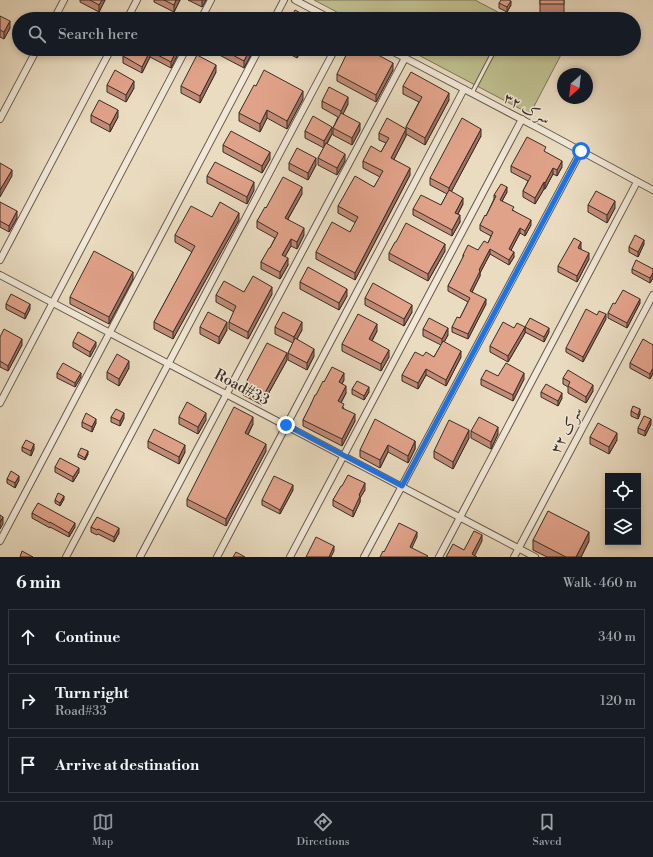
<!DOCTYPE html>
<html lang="en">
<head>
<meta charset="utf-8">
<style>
  body { margin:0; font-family:"Libre Bodoni",Amiri,serif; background:#242831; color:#f1f3f6 }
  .controls { position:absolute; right:12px; bottom:12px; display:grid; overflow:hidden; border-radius:0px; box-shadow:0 2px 6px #0003 }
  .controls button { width:36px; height:36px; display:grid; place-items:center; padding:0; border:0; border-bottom:1px solid #363941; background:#171b24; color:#f1f3f6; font:20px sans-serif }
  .compass { position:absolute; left:557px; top:68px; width:36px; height:36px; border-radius:50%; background:#171b24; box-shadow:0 2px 6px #0003; rotate:207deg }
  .stop { position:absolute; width:12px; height:12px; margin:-9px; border:3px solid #1a73e8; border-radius:50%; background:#fff }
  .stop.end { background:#1a73e8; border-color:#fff; box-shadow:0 1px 4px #0008 }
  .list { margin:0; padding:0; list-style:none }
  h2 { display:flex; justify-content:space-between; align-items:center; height:52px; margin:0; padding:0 16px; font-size:17px }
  h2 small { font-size:13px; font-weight:400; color:#9ea1a6 }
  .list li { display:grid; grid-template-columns:26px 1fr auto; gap:12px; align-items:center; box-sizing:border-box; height:56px; margin:0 8px 8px; padding:0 8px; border:1px solid #363941; border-radius:0px }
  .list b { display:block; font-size:15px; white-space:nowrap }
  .list p { margin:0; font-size:13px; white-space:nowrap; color:#9ea1a6 }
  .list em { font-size:13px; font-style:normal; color:#9ea1a6 }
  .icon { flex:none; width:22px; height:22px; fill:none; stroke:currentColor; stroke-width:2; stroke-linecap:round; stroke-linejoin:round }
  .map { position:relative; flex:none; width:653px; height:557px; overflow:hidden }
  .search { position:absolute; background:#171b24; box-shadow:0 2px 6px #0003; left:12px; right:12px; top:12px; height:44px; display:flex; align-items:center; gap:10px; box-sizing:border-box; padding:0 14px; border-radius:22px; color:#9ea1a6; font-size:15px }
  .sheet { height:244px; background:#171b24 }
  nav { display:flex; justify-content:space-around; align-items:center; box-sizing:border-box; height:56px; border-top:1px solid #363941; background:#171b24; font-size:11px; color:#9ea1a6 }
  nav a { display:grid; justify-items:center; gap:2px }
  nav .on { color:#8c9099 }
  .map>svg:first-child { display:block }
  .green { fill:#bebe8e; stroke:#7c765a }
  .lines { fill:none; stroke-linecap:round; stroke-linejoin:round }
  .service-casing { stroke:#65594c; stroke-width:5 }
  .minor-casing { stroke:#65594c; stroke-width:8 }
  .service { stroke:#f1e8d7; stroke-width:3 }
  .minor { stroke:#f1e8d7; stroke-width:6 }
  .wall { fill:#c28b77; stroke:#392d25 }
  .shaded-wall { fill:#9e7161; stroke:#392d25 }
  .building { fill:#e1a28a; stroke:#392d25 }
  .route { stroke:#1a73e8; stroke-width:5 }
  .labels { text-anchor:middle; stroke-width:3; stroke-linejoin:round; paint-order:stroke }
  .street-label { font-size:15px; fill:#392d25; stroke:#f1e8d7 }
</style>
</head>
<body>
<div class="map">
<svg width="653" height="557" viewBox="0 0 653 557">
  <rect width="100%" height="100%" fill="#eadcc1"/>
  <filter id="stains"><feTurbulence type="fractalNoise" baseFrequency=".005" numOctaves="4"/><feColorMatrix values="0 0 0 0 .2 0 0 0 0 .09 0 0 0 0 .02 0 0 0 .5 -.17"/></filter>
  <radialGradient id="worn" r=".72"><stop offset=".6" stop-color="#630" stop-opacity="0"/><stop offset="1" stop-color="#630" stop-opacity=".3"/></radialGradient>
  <!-- green -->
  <g class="green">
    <polygon points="314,0 475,0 511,19 350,19"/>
    <polygon points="407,49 564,49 530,114"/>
  </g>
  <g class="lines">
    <defs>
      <polyline id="service" points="472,93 495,49"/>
      <g id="minor">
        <polyline points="295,0 331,19"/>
        <polyline points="54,19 64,0"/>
        <polyline points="127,19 137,0"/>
        <polyline points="201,19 211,0"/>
        <polyline points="274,19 284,0"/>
        <polyline points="388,49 542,130 653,190"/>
        <polyline points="0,119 37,49"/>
        <polyline points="0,260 111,49"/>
        <polyline points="0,275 535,557"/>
        <polyline points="0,403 186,49"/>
        <polyline points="0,541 259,49"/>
        <polyline points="66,557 335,49"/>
        <polyline points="140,557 405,58"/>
        <polyline points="217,557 464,89"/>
        <polyline points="290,557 522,119"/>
        <polyline points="364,557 581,151"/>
        <polyline points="439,557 637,182"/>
        <polyline points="514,557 653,295"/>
      </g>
    </defs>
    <!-- service casing -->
    <use href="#service" class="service-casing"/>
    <!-- minor casing -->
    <use href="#minor" class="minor-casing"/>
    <!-- service -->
    <use href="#service" class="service"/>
    <!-- minor -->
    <use href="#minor" class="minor"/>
  </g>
  <!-- wall -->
  <g class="wall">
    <polygon points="80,0 105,0 99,12 80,2"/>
    <polygon points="154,0 180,0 174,12 154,2"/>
    <polygon points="188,0 206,0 202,7"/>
    <rect x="540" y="0" width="24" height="13"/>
    <polygon points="499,3 511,5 507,12 499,8"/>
    <polygon points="0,16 10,28 4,39 0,37"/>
    <polygon points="127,49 178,49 178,54 171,68 150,57 142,73 123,63 123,56"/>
    <polygon points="208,49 254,49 244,68"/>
    <polygon points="280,49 302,49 297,58"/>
    <polygon points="393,70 376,102 337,81 337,74"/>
    <polygon points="216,72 200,103 181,93 181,86"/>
    <polygon points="107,85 134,88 126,102 107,92"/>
    <polygon points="256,86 303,99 287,129 267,118 260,132 239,121 239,113"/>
    <polygon points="403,86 449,100 425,145 406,134 406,136 394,159 410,175 355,280 316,259 316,252 350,232 356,223 338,213 338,206 374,187 380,177 363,168 363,161 381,152 386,143 379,140 379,133 406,129 406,127 419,102 403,94"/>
    <polygon points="322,101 348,104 343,114 360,130 352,145 333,135 333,128 338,117 322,108"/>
    <polygon points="91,115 118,117 110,132 91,122"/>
    <polygon points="305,131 332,134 327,144 345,161 337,175 318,165 318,158 324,148 305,138"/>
    <polygon points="481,136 451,192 463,204 458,214 460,222 452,236 413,215 413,209 441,205 447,194 430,185 430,178"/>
    <polygon points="223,145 270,159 262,173 223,152"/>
    <polygon points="546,153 562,167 557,176 553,174 545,189 544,189 535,204 523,197 523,191 528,181 511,172 511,166"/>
    <polygon points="289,163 316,165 308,180 289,170"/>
    <polygon points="207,176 254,190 247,204 207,183"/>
    <polygon points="507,192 502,201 531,225 525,236 520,233 511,250 514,257 509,265 490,254 480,273 480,276 472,292 486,304 468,339 452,332 452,327 460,318 468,302 448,291 448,286 463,258 463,255 478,250 488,243 491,236 480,230 480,225 486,216 494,199 494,195"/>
    <polygon points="302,194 288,219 304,235 297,249 291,246 285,256 288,265 280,279 261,269 261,262 270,248 275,238 257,228 257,221 266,208"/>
    <polygon points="0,202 17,218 9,232 0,227"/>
    <polygon points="588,205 615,208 607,223 588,212"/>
    <polygon points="212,217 239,220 173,339 154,329 154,322 192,252 175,242 175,235"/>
    <polygon points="644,244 638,257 629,252 629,247"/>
    <polygon points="581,248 581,249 589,259 577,282 558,272 558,266"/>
    <polygon points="445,251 428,281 389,260 389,253"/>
    <polygon points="632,269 653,269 653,278 650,283 632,273"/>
    <polygon points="133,279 109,324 70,304 70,297"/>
    <polygon points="300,282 347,296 339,310 300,289"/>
    <polygon points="244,292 272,294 248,339 229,329 229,322 234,312 216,302 216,295"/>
    <polygon points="365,298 412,312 404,326 365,305"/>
    <polygon points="640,303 627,328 608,318 608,313 615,304"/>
    <polygon points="6,304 30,309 25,319 6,309"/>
    <polygon points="597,315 606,319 583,362 566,352 566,348"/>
    <polygon points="200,327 227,330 219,344 200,334"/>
    <polygon points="275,327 302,330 297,339 314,356 307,370 288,360 288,353 293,343 275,334"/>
    <polygon points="525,327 549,332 544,342 525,332"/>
    <polygon points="423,329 448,335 444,342 461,357 446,386 426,375 418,389 402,381 402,375 423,356 434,357 441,345 423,336"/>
    <polygon points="377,331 372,341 389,357 381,371 342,351 342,344"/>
    <polygon points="525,333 508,362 490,352 490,346"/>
    <polygon points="0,337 22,345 8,371 0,367"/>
    <polygon points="73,342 96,346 90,357 73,347"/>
    <polygon points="653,345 653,373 650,379 630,368 630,363"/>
    <polygon points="287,360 262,405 243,395 243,388"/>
    <polygon points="129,368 119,386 107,379 107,372"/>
    <polygon points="57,373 81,377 75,387 57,378"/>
    <polygon points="498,376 524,379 513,401 481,385 481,379"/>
    <polygon points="563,378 593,391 586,403 568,393 568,387 563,384"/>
    <polygon points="344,380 342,384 346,393 341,403 344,409 355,421 342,446 303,426 303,420 311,405 311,404 324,382"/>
    <polygon points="352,389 369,392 364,400 352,394"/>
    <polygon points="541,392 562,398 558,406 541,397"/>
    <polygon points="631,411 640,414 638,419 631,416"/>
    <polygon points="111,417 124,418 120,426 111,422"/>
    <polygon points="179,417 206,420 198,434 179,424"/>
    <polygon points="82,422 96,423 92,432 82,427"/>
    <polygon points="253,424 248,435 266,451 226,526 187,506 187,499"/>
    <polygon points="651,424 645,436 638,433 638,428"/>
    <polygon points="471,431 498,434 491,449 471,438"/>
    <polygon points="590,437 617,440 609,454 590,444"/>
    <polygon points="469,438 453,469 434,458 434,451"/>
    <polygon points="148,441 185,452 179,464 148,448"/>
    <polygon points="415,441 415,449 408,463 388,452 380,468 360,457 360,450"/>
    <polygon points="22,447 34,449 31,456 22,451"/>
    <polygon points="78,454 88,454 85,460 78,457"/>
    <polygon points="55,467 79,472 73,482 55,472"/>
    <polygon points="7,479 19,480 15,488 7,483"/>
    <polygon points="342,486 365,490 360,498 360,502 353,517 333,506 333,500"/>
    <polygon points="293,490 280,514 262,505 262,500"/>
    <polygon points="64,499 60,506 55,503 55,500"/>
    <polygon points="32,513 75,527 69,537 50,527 50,528 32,518"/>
    <polygon points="91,527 119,533 114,542 98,534 97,535 91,532"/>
    <polygon points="533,540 589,541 581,557 547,557 533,550"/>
  </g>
  <!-- shaded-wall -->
  <g class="shaded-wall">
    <polygon points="102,0 105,0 99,12 99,5"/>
    <polygon points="176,0 180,0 174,12 174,5"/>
    <polygon points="202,0 206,0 202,7"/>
    <polygon points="511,1 511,5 507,12 507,7"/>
    <polygon points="10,21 10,28 4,39 4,32"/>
    <polygon points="177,49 178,49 178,54 171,68 171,62"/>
    <polygon points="250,49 254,49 244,68 244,61"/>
    <polygon points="298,49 302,49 297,58 297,51"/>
    <polygon points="150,51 150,57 142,73 142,67"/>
    <polygon points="393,63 393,70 376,102 376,95"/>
    <polygon points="216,65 216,72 200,103 200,96"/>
    <polygon points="134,81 134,88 126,102 126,95"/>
    <polygon points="303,91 303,99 287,129 287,121"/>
    <polygon points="449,93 449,100 425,145 425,138"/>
    <polygon points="348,97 348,104 341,118 341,111"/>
    <polygon points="118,110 118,117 110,132 110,125"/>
    <polygon points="267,110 267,118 260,132 260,124"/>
    <polygon points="360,123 360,130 352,145 352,138"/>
    <polygon points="332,127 332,134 324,148 324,141"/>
    <polygon points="406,129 406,136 391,165 391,158"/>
    <polygon points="481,129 481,136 449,196 449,188"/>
    <polygon points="270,152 270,159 262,173 262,166"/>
    <polygon points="345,154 345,161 337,175 337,168"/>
    <polygon points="316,158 316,165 308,180 308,173"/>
    <polygon points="562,161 562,167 557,176 557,170"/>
    <polygon points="410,168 410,175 355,280 355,273"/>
    <polygon points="553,168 553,174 545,189 545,183"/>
    <polygon points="12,170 12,176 0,197 0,190"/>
    <polygon points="254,182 254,190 247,204 247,197"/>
    <polygon points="544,182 544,189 535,204 535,198"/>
    <polygon points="302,187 302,194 285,224 285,218"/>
    <polygon points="507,187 507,192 500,205 500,200"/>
    <polygon points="463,198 463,204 455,219 455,213"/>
    <polygon points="615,201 615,208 607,223 607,215"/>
    <polygon points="17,211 17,218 9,232 9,226"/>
    <polygon points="239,213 239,220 173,339 173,332"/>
    <polygon points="460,215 460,222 452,236 452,230"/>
    <polygon points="531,220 531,225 525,236 525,231"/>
    <polygon points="304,228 304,235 297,249 297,242"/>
    <polygon points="520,228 520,233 509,254 509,249"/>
    <polygon points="291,239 291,246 282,262 282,255"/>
    <polygon points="644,240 644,244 638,257 638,252"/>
    <polygon points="581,242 581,248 578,254 578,248"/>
    <polygon points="445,244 445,251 428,281 428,274"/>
    <polygon points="490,249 490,254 480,273 480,276 470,296 470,291 479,270"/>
    <polygon points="514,252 514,257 509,265 509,260"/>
    <polygon points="589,253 589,259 577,282 577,276"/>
    <polygon points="288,258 288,265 280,279 280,272"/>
    <polygon points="133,272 133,279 109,324 109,317"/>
    <polygon points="653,273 653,278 650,283 650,278"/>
    <polygon points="272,287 272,294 248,339 248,332"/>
    <polygon points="347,289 347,296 339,310 339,303"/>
    <polygon points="486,299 486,304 468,339 468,334"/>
    <polygon points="640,299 640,303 627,328 627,323"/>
    <polygon points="30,304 30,309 25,319 25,314"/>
    <polygon points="412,305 412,312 404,326 404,319"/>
    <polygon points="606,314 606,319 583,362 583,357"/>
    <polygon points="227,322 227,330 219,344 219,337"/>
    <polygon points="302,322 302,330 294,344 294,337"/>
    <polygon points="377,324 377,331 369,346 369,339"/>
    <polygon points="525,327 525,333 508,362 508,356"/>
    <polygon points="448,328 448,335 442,346 442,339"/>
    <polygon points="549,328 549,332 544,342 544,337"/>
    <polygon points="22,339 22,345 8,371 8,366"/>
    <polygon points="96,342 96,346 90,357 90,352"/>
    <polygon points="314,349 314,356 307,370 307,363"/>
    <polygon points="389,350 389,357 381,371 381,364"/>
    <polygon points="461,351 461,357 446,386 446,380"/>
    <polygon points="287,353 287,360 262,405 262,398"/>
    <polygon points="129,361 129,368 119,386 119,379"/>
    <polygon points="653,368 653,373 650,379 650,374"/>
    <polygon points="426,369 426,375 418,389 418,383"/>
    <polygon points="81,373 81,377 75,387 75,383"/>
    <polygon points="344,373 344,380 339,389 339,382"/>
    <polygon points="524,373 524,379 513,401 513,395"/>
    <polygon points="593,385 593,391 586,403 586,397"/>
    <polygon points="346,386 346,393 338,408 338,401"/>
    <polygon points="369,387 369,392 364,400 364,396"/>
    <polygon points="562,393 562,398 558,406 558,401"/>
    <polygon points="640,409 640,414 638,419 638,415"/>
    <polygon points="124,413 124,418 120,426 120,421"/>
    <polygon points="206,413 206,420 198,434 198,427"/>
    <polygon points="355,414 355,421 342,446 342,439"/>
    <polygon points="253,417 253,424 245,440 245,433"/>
    <polygon points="96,419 96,423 92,432 92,427"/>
    <polygon points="651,419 651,424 645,436 645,431"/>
    <polygon points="498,427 498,434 491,449 491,442"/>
    <polygon points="469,430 469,438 453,469 453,462"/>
    <polygon points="617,433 617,440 609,454 609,447"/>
    <polygon points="415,441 415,449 408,463 408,456"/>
    <polygon points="34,444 34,449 31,456 31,451"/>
    <polygon points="266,444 266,451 226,526 226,519"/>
    <polygon points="185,445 185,452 179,464 179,457"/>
    <polygon points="388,445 388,452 380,468 380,460"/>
    <polygon points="88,451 88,454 85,460 85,458"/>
    <polygon points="79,468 79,472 73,482 73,477"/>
    <polygon points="19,476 19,480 15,488 15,483"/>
    <polygon points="365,483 365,490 360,498 360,502 353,517 353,511 359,495"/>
    <polygon points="293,485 293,490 280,514 280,510"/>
    <polygon points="64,496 64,499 60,506 60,503"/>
    <polygon points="3,517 3,524 0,529 0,522"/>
    <polygon points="75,523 75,527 69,537 69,533"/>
    <polygon points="119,528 119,533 114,542 114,537"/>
    <polygon points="417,532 417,537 410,552 410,547"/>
    <polygon points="589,532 589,541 581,557 576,557"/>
    <polygon points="482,535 482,541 474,557 472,554"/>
    <polygon points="334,546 334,551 331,557 329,557"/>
  </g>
  <!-- building -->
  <g class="building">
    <polygon points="90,0 102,0 99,5"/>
    <polygon points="164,0 176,0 174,5"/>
    <polygon points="501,0 509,0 511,1 507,7 499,3"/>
    <rect x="540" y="0" width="24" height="4"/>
    <polygon points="295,10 311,19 290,19"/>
    <polygon points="0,16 10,21 4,32 0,30"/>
    <polygon points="127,49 177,49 171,62 150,51 142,67 123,56"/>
    <polygon points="221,49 250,49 244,61"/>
    <polygon points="293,49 298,49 297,51"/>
    <polygon points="349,49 367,49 393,63 376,95 337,74"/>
    <polygon points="197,55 216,65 200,96 181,86"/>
    <polygon points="115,70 134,81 126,95 107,85"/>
    <polygon points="264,70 303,91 287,121 267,110 260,124 239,113 254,85 256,86"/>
    <polygon points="411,72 449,93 425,138 406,127 422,97 403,86"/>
    <polygon points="329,87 348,97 341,111 322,101"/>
    <polygon points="99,100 118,110 110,125 91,115"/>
    <polygon points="341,113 360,123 352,138 333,128"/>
    <polygon points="313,116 332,127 324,141 305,131"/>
    <polygon points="387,118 406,129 391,158 410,168 355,273 316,252 332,222 350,232 358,217 338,206 355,176 374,187 383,171 363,161 371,146 381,152 389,138 379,133"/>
    <polygon points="462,118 481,129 449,188 430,178"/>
    <polygon points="231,131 270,152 262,166 223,145"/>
    <polygon points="527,137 546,147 544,151 562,161 557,170 553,168 545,183 544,182 535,198 523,191 531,176 511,166"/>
    <polygon points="326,143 345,154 337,168 318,158"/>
    <polygon points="297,148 316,158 308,173 289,163"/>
    <polygon points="215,162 254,182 247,197 207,176"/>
    <polygon points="0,163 12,170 0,190"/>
    <polygon points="283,177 302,187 285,218 304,228 297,242 291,239 282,255 288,258 280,272 261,262 269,248 270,248 278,233 257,221 265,207 266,208"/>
    <polygon points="501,184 507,187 500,200 514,207 512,210 531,220 525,231 520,228 509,249 514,252 509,260 490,249 479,270 480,271 470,291 486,299 468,334 452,327 457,317 460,318 470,298 448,286 464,255 463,255 468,245 478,250 484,241 488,243 493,232 480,225 485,215 486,216 496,196 494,195"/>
    <polygon points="449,190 463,198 455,213 460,215 452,230 413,209 421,195 441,205"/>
    <polygon points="596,191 615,201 607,215 588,205"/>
    <polygon points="0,202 17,211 9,226 0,221"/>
    <polygon points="220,202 239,213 173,332 154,322 195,246 175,235 191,206 212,217"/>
    <polygon points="406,223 445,244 428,274 389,253 395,242 396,242"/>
    <polygon points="635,235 644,240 638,252 629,247"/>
    <polygon points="574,238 581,242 578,248 589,253 577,276 558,266"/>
    <polygon points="94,251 133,272 109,317 70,297"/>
    <polygon points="636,260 653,269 653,273 650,278 632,269"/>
    <polygon points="308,267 347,289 339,303 300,282"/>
    <polygon points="253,276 272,287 248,332 229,322 236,306 216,295 224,281 244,292"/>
    <polygon points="373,283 412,305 404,319 365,298"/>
    <polygon points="623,290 640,299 627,323 608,313 613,303 615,304"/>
    <polygon points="11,294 30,304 25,314 6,304"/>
    <polygon points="586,309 597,315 599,311 606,314 583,357 566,348"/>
    <polygon points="208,312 227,322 219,337 200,327"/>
    <polygon points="283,312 302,322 294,337 275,327"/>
    <polygon points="358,314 377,324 369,339 389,350 381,364 342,344"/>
    <polygon points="429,318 448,328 442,339 423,329"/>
    <polygon points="530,318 549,328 544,337 525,327"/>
    <polygon points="503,322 514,328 517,323 525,327 508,356 490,346"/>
    <polygon points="4,329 22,339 8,366 0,361 0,337"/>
    <polygon points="78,332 96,342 90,352 73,342"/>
    <polygon points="295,338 314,349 307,363 288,353"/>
    <polygon points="643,339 653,345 653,368 650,374 630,363"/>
    <polygon points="443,341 461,351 446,380 426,369 418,383 402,375 415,352 423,356 426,352 434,357"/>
    <polygon points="267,343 287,353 262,398 243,388"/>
    <polygon points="117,354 129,361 119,379 107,372"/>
    <polygon points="63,363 81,373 75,383 57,373"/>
    <polygon points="506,363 524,373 513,395 481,379 486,370 498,376"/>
    <polygon points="332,367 344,373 339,382 346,386 338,401 344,404 342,408 355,414 342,439 303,420 311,404 315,395 316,395 323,381 324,382"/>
    <polygon points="568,370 593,385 586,397 568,386 570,382 563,378"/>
    <polygon points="357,381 369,387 364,396 352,389"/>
    <polygon points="546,384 562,393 558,401 541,392"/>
    <polygon points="187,402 206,413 198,427 179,417"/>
    <polygon points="633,406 640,409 638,415 631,411"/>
    <polygon points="234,407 253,417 245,433 266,444 226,519 187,499"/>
    <polygon points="116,409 124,413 120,421 111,417"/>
    <polygon points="86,413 96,419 92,427 82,422"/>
    <polygon points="644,416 651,419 645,431 638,428"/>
    <polygon points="479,417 498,427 491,442 471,431"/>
    <polygon points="375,419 415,441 408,456 388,445 380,460 360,450"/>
    <polygon points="449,420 469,430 453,462 434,451"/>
    <polygon points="598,423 617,433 609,447 590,437"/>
    <polygon points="154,429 185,445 179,457 148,441"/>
    <polygon points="26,440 34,444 31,451 22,447"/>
    <polygon points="81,448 88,451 85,458 78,454"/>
    <polygon points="60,458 79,468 73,477 55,467"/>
    <polygon points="11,471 19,476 15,483 7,479"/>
    <polygon points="348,475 365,483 359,495 360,496 353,511 333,500 341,486 342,486"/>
    <polygon points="274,476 293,485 280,510 262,500"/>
    <polygon points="58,493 64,496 60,503 55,500"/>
    <polygon points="38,503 75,523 69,533 50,522 50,523 32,513"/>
    <polygon points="548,511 589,532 576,557 566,557 533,540"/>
    <polygon points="0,515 3,517 0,522"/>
    <polygon points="97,517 119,528 114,537 98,529 97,530 91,527"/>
    <polygon points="399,523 417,532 410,547 428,556 427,557 380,557 383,551 384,552"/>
    <polygon points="474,531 482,535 472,554 477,557 446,557 453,544 464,550"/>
    <polygon points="316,537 334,546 329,557 306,557"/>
    <polygon points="22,551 33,557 20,557"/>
    <polygon points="236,552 245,557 233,557"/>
  </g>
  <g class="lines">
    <!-- route -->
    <polyline class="route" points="286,425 402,486 581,151"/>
  </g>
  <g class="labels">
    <!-- street labels -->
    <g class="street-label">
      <text transform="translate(527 108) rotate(28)" y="5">سرک ۳۲</text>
      <text transform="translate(242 387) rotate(28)" y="5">Road#33</text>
      <text transform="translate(566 430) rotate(-62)" y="5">سرک ۳۲</text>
    </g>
  </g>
  <rect width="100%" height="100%" filter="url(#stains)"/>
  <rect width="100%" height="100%" fill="url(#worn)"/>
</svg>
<div class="controls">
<button><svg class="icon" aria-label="locate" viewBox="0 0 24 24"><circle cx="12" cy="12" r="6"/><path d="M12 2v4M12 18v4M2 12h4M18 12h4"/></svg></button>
<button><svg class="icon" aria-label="layers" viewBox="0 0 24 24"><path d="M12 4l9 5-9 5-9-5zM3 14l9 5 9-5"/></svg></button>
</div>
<svg class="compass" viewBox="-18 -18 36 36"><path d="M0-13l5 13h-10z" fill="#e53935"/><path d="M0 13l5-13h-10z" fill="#9ea1a6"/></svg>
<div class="stop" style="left:581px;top:151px"></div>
<div class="stop end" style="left:286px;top:425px"></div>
<div class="search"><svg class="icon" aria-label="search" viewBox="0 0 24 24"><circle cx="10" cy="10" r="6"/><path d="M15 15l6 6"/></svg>Search here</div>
</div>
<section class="sheet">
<h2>6 min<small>Walk · 460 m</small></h2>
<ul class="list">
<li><svg class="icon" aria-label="ahead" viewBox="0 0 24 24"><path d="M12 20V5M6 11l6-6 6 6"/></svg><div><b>Continue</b></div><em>340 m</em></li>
<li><svg class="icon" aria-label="right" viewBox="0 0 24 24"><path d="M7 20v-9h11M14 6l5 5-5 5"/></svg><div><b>Turn right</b><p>Road#33</p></div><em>120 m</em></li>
<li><svg class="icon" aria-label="arrive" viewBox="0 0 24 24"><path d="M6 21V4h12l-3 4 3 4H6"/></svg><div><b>Arrive at destination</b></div></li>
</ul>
</section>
<nav>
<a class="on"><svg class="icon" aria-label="map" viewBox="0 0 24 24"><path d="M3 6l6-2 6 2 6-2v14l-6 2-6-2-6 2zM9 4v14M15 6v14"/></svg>Map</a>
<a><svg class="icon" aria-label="directions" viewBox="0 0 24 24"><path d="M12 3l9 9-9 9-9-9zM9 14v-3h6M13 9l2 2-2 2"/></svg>Directions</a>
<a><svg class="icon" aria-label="saved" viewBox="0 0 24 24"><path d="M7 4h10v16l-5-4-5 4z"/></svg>Saved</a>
</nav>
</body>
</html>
